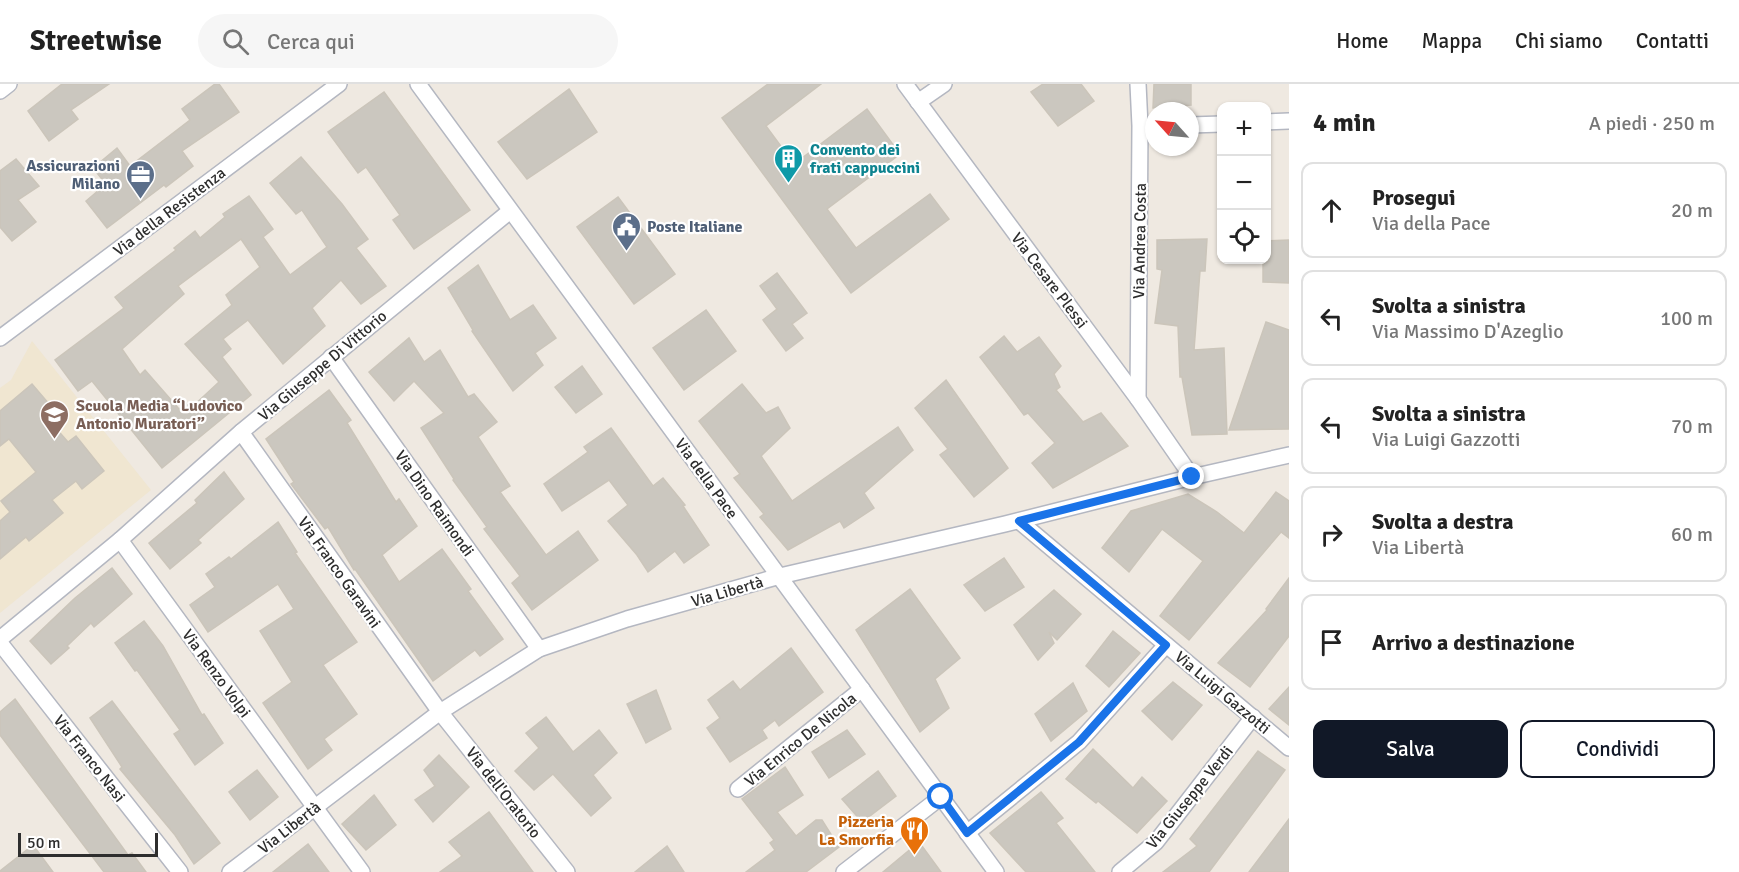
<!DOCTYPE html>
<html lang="it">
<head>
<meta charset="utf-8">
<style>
  body { margin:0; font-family:Signika,sans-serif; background:#f6f6f6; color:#222 }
  .controls { position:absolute; right:18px; top:18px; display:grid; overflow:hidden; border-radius:12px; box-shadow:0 2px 4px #0004 }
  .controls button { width:54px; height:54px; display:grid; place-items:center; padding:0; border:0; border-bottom:2px solid #e0e0e0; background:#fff; color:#222; font:30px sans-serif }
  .compass { position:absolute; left:1145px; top:18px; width:54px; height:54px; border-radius:50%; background:#fff; box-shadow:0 2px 4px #0004; rotate:297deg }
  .scale { position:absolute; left:18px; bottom:15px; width:140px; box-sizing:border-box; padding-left:6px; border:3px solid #2e2e2e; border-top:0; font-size:16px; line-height:21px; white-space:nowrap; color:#2e2e2e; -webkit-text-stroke:4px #fff; paint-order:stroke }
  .stop { position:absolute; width:18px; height:18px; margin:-14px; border:4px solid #1a73e8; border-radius:50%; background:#fff }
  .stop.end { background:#1a73e8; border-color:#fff; box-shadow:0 2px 6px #0008 }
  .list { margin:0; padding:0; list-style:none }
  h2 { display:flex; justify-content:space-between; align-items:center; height:78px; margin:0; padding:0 24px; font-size:26px }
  h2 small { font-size:20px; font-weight:400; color:#767676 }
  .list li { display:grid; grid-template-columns:39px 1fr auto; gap:18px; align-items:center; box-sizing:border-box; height:96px; margin:0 12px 12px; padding:0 12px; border:2px solid #e0e0e0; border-radius:12px }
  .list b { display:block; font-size:22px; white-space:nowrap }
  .list p { margin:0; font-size:20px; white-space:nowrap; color:#767676 }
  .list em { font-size:20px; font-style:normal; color:#767676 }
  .actions { display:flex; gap:12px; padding:18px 24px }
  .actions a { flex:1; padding:14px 0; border:2px solid #111827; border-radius:12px; text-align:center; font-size:21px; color:#111827 }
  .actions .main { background:#111827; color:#fff }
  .icon { flex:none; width:33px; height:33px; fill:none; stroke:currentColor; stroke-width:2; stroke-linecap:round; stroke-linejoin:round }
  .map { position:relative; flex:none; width:1289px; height:788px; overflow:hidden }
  header { display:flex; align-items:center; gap:36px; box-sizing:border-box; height:84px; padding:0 30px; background:#fff; border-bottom:2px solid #e0e0e0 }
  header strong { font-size:28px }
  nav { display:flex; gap:33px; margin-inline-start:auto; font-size:21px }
  .search { width:420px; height:54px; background:#f6f6f6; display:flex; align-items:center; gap:15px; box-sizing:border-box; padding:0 21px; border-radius:33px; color:#767676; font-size:22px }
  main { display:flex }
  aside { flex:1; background:#fff }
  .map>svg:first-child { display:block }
  .education { fill:#f0e6d1 }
  .building { fill:#cbc7bf; stroke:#cbc5ba; stroke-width:1.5; fill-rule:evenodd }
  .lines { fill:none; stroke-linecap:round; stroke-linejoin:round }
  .street-casing { stroke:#b4b7c1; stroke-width:18 }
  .street { stroke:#fff; stroke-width:15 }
  .route { stroke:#1a73e8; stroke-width:8 }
  .labels { text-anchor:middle; stroke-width:4.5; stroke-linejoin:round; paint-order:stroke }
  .culture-label { font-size:16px; font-weight:bold; fill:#0d838f; stroke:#fff; text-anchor:start }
  .service-label { font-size:16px; font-weight:bold; fill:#4e5e75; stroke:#fff; text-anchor:end }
  .street-label { font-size:16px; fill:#2e2e2e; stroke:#fff }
  .education-label { font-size:16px; font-weight:bold; fill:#785e54; stroke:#fff; text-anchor:start }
  .food-label { font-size:16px; font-weight:bold; fill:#c56008; stroke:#fff; text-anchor:end }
</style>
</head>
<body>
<header>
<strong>Streetwise</strong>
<div class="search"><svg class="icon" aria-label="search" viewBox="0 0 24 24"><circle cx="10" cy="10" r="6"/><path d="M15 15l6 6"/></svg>Cerca qui</div>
<nav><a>Home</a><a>Mappa</a><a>Chi siamo</a><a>Contatti</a></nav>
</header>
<main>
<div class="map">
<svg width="1289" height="788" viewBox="0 0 1289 788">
  <rect width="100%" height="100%" fill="#efe9e1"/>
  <!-- education -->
  <polygon class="education" points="32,257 151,406 0,529 0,304 11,296"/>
  <!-- building -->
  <g class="building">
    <polygon points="62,0 109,0 71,26 78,35 49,57 28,27"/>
    <polygon points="215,0 219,0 239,28 182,67 193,82 166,103 164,101 107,144 86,117 106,100 93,84 117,64 130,82 190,36 182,25"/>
    <polygon points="768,0 821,0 766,42 794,80 867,25 900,70 827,125 856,164 930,110 949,135 851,209 722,34"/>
    <polygon points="1043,0 1081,0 1094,17 1058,42 1031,8"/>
    <polygon points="1154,0 1191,0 1191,21 1153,24"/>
    <polygon points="569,5 597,48 527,95 498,58"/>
    <polygon points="384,8 470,126 414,165 393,136 400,131 366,83 358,89 328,48"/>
    <path d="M301,73L342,120L368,155L356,164L386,202L361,220L341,196L312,224L325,242L283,280L248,236L223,255L231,265L222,273L251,311L162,384L92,297L78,307L55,276L124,224L115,213L176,166L174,164L195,147L200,154L225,133L223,130L249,112L273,145L263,153L290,191L327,163L302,126L296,130L270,99ZM241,155L260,183L226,211L232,221L185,260L219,298L191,324L186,319L179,325L145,286L140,291L122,265L184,210L178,202Z"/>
    <polygon points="16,75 39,102 18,116 36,138 12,157 0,143 0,87"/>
    <polygon points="618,113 675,190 634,220 577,143"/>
    <polygon points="1207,155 1205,187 1200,187 1194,266 1224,264 1227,350 1192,351 1182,293 1180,293 1178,242 1155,239 1162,186 1157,185 1157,156"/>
    <polygon points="1289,156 1289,199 1263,198 1263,176 1266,176 1266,157"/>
    <polygon points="478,181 510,236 533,221 556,254 535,269 543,281 513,307 472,247 473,246 448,204"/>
    <polygon points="777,189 807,229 792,240 803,254 786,267 763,236 777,225 760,202"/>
    <polygon points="706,226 736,267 684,306 653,264"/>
    <polygon points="1266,238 1289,246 1289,345 1229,346"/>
    <polygon points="1004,252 1017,268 1039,253 1061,282 1054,290 1060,303 1056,306 1083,338 1101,329 1128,362 1053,404 1032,379 1055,359 1028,329 1024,331 980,273"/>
    <polygon points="409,254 424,278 440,266 468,313 474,310 497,338 478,353 510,402 500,408 546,471 578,447 598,476 532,526 512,499 520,492 484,445 487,443 453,396 454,395 421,344 444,329 414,297 394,317 369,288"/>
    <polygon points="582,282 602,310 576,329 555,303"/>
    <polygon points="946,296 1008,384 974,413 940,371 948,365 915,324"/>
    <polygon points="32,300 55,327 47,334 68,358 76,352 104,387 82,405 76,397 52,416 63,429 29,457 26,453 0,475 0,437 10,428 1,417 36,388 9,355 0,362 0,327"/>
    <polygon points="742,300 766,329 778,323 790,344 761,372 792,417 898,343 913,366 864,409 874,424 844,444 840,437 788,466 760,433 764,430 734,394 740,390 699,337"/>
    <polygon points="329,306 351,336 347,339 396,418 399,415 417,442 382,471 399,498 442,465 471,505 468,507 503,555 480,572 475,566 433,597 355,485 354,486 328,443 325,445 291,400 294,398 266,355"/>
    <polygon points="611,344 653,402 663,394 685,421 683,422 709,461 684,479 675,467 648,488 637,471 608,437 628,421 609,396 562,427 544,400 588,368 584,363"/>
    <polygon points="224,388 244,415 198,456 201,459 170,485 149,459 197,419 195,416"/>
    <polygon points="1276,408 1289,417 1289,454 1281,448 1189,556 1160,532 1203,477 1162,445 1129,488 1102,464 1131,427 1188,410 1217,428 1244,449"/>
    <polygon points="278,438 297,468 295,469 357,558 323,581 357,630 324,655 332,666 308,685 263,619 292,598 260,547 294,525 278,500 208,548 190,521 215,503 206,490 229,473 231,475"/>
    <polygon points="1004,474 1024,503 985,527 964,501"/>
    <polygon points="112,484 132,510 94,543 91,539 67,562 69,564 51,580 30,557 75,514"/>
    <polygon points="1289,494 1289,552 1250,603 1218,579 1267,526 1266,525"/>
    <polygon points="910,505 960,574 935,595 949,624 920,648 856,546"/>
    <polygon points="1054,506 1081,530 1057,556 1049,548 1054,559 1038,576 1014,541"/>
    <polygon points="144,537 163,562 202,631 204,630 223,659 195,681 174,650 180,646 137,586 135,587 115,559"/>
    <polygon points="1113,547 1140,569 1109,603 1086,582"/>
    <polygon points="791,564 823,608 779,642 775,636 762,646 767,654 730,678 707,644 720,634 708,616 733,597 740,606"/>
    <polygon points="1173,598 1202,621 1172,656 1142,627"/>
    <polygon points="1073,599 1087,627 1051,657 1035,630"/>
    <polygon points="1289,603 1289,641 1269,625"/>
    <polygon points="656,606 671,645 646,659 627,620"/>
    <polygon points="15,615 128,771 132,769 146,788 104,788 0,651 0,628"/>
    <polygon points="112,617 220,759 194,780 175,751 120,685 122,683 90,634"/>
    <polygon points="546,633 573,668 599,646 617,669 593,691 611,714 591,732 553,690 534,706 515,687 539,664 526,649"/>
    <polygon points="847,646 865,670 829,694 812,668"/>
    <polygon points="1093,665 1133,704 1142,693 1167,717 1137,749 1098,717 1096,719 1066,695"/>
    <polygon points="1258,667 1285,686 1209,788 1163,788 1197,762 1190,755"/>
    <polygon points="439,671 469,703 433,738 415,716 435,702 424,686"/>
    <polygon points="785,683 803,711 777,728 796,752 816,736 822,736 839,763 806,788 746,788 775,766 770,759 774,756 742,715"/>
    <polygon points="257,686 278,713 250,736 229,708"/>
    <polygon points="878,687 896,712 862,738 842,715"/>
    <polygon points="1041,708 1063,734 1056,739 1095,788 1026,788 990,749"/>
    <polygon points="374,711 396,741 366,766 342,740"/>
    <polygon points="489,728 533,788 440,788 462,772 449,758"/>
    <polygon points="1289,735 1289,788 1249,788"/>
    <polygon points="919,758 941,788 883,788"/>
    <polygon points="308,760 329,788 273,788"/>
    <polygon points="33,761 53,788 0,788 0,787"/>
    <polygon points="667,762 684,788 635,788"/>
  </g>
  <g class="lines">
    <defs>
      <g id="street">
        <polyline points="418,0 996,788"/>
        <polyline points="905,0 1138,315 1192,393"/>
        <polyline points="0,7 9,0"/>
        <polyline points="918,18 944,0"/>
        <polyline points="1266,38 1289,37"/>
        <polyline points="1190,41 1222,40"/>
        <polyline points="0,254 339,0"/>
        <polyline points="331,273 539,565"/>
        <polyline points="1138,315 1140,42 1138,0"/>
        <polyline points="241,348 440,628 567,788"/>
        <polyline points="1019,437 1289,664"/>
        <polyline points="120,456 362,788"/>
        <polyline points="0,555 120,456 241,348 510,127"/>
        <polyline points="0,559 180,788"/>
        <polyline points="738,705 862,605"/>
        <polyline points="967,749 1079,658 1166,561"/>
        <polyline points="230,788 440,628 539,565 627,535 780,492 1005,440 1192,393 1289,371"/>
        <polyline points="844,788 941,713"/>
        <polyline points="1120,788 1156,758 1253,633"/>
      </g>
    </defs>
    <!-- street casing -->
    <use href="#street" class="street-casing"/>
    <!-- street -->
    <use href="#street" class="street"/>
  </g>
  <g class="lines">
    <!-- route -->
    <polyline class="route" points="941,713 967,749 1079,658 1166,561 1019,437 1192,393"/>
  </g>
  <!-- icons -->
  <defs>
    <symbol id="building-pin" viewBox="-11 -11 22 30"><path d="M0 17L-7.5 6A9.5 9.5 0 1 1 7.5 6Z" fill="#0f9aa8" stroke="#fff"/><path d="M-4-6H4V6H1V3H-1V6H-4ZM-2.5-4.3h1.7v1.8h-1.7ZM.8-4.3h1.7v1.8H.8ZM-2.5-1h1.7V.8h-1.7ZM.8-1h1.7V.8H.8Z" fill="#fff"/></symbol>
    <symbol id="office-pin" viewBox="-11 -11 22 30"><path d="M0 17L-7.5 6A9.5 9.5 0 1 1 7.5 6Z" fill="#5c6f8a" stroke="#fff"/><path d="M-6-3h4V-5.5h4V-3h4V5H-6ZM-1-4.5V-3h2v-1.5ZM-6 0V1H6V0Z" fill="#fff"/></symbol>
    <symbol id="civic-pin" viewBox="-11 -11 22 30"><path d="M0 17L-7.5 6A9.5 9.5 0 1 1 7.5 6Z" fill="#5c6f8a" stroke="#fff"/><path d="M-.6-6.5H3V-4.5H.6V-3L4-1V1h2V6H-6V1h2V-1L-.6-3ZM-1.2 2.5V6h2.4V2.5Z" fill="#fff"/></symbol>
    <symbol id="school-pin" viewBox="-11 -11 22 30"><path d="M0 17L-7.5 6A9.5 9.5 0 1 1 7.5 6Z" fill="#8d6e63" stroke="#fff"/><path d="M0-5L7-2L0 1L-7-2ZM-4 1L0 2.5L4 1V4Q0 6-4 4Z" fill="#fff"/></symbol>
    <symbol id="restaurant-pin" viewBox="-11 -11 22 30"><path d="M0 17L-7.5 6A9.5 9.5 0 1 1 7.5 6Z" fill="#e8710a" stroke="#fff"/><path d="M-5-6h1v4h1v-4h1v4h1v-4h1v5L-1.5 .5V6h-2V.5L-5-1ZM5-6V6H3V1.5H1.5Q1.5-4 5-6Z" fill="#fff"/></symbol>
  </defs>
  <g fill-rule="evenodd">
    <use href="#building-pin" x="772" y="58" width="33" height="45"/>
    <use href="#office-pin" x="124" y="74" width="33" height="45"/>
    <use href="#civic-pin" x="610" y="126" width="33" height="45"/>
    <use href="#school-pin" x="38" y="314" width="33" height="45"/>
    <use href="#restaurant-pin" x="898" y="730" width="33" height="45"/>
  </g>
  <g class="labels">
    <!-- culture labels -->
    <g class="culture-label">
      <text x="810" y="71">Convento dei<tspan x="810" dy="18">frati cappuccini</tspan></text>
    </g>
    <!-- service labels -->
    <g class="service-label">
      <text x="120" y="87">Assicurazioni<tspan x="120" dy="18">Milano</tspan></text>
      <text x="647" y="148" text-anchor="start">Poste Italiane</text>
    </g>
    <!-- street labels -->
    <g class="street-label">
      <text transform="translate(169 127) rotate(-37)" y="6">Via della Resistenza</text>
      <text transform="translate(1139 157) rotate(-89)" y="6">Via Andrea Costa</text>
      <text transform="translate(1050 196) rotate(53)" y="6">Via Cesare Plessi</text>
      <text transform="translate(322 281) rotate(-40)" y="6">Via Giuseppe Di Vittorio</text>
      <text transform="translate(707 394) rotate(54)" y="6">Via della Pace</text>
      <text transform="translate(435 419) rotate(55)" y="6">Via Dino Raimondi</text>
      <text transform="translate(340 488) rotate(55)" y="6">Via Franco Garavini</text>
      <text transform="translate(727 507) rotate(-16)" y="6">Via Libertà</text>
      <text transform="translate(217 589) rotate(54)" y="6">Via Renzo Volpi</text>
      <text transform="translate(1223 608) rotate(40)" y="6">Via Luigi Gazzotti</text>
      <text transform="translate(800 655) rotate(-39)" y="6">Via Enrico De Nicola</text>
      <text transform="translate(90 674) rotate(52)" y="6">Via Franco Nasi</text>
      <text transform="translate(504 708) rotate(52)" y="6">Via dell'Oratorio</text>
      <text transform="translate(1189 713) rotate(-51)" y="6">Via Giuseppe Verdi</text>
      <text transform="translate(289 743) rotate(-38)" y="6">Via Libertà</text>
    </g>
    <!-- education labels -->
    <g class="education-label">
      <text x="76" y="327">Scuola Media “Ludovico<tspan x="76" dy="18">Antonio Muratori”</tspan></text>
    </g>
    <!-- food labels -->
    <g class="food-label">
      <text x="894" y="743">Pizzeria<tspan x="894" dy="18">La Smorfia</tspan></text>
    </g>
  </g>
</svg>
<div class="controls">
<button>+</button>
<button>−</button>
<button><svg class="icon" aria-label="locate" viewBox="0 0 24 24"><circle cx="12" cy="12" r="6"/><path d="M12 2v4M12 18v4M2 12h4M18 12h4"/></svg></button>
</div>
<svg class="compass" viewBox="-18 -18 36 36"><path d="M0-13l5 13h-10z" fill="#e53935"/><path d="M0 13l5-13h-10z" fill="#767676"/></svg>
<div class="scale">50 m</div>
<div class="stop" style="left:941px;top:713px"></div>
<div class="stop end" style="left:1192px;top:393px"></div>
</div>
<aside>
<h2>4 min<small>A piedi · 250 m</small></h2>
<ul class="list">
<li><svg class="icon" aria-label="ahead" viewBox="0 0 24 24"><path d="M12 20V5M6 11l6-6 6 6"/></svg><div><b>Prosegui</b><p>Via della Pace</p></div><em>20 m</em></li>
<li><svg class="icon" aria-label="left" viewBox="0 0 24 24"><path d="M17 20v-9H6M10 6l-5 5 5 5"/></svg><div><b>Svolta a sinistra</b><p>Via Massimo D'Azeglio</p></div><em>100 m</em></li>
<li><svg class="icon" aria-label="left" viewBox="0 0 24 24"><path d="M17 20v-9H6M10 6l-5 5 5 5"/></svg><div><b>Svolta a sinistra</b><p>Via Luigi Gazzotti</p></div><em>70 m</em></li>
<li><svg class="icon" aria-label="right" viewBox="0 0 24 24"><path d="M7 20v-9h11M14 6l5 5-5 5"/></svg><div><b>Svolta a destra</b><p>Via Libertà</p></div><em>60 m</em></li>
<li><svg class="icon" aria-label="arrive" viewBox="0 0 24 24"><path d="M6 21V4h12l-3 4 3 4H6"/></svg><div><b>Arrivo a destinazione</b></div></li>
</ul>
<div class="actions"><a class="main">Salva</a><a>Condividi</a></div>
</aside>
</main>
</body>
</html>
